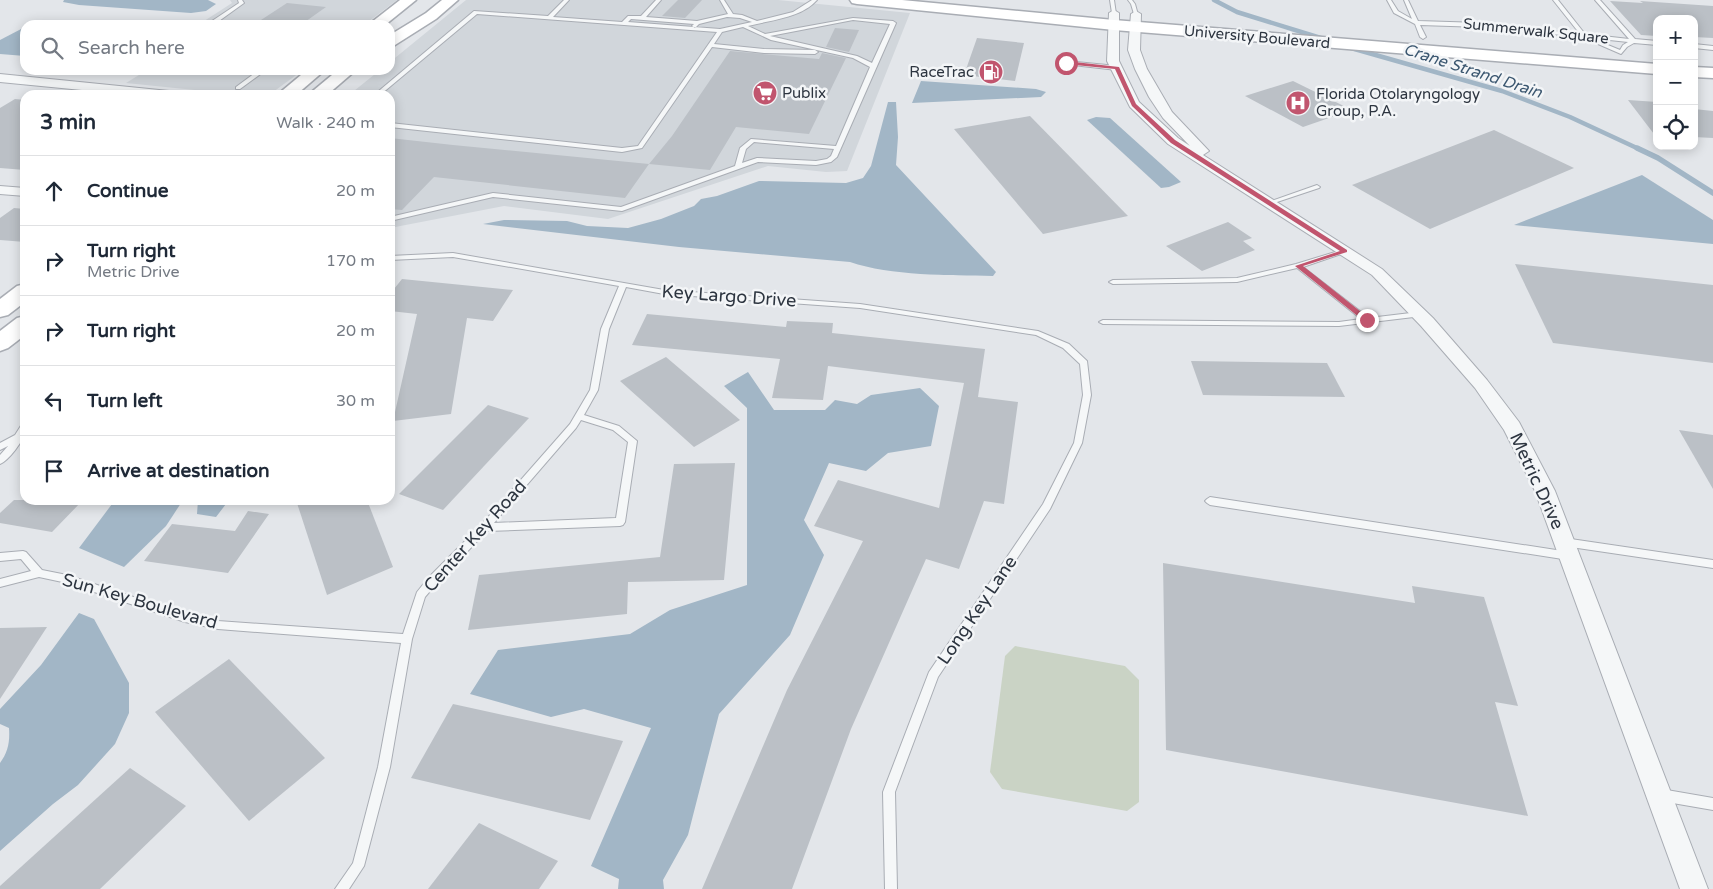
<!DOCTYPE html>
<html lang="en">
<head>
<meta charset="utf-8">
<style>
  body { margin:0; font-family:"Varela Round",sans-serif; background:#f2f2f3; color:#1f2937 }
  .controls { position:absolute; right:15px; top:15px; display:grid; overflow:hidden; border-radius:10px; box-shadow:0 2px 12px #0003 }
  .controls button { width:45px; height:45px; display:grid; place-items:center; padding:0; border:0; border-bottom:1px solid #e0e1e3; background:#fff; color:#1f2937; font:25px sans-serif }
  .stop { position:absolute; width:15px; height:15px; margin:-11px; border:4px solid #c1556e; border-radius:50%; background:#fff }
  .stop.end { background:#c1556e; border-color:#fff; box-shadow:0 1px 5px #0008 }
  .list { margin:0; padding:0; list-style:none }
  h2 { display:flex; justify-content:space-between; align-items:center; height:65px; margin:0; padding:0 20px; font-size:21px }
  h2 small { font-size:16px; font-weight:400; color:#747a83 }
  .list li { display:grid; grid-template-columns:32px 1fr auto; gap:15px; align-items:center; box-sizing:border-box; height:70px; padding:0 20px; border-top:1px solid #e0e1e3 }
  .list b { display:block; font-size:19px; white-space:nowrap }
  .list p { margin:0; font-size:16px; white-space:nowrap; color:#747a83 }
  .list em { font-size:16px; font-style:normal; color:#747a83 }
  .icon { flex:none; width:28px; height:28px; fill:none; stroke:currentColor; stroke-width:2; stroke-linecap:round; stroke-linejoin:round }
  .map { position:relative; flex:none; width:1713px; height:889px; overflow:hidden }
  .search { position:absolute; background:#fff; box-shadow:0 2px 12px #0003; left:20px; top:20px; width:375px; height:55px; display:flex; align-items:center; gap:12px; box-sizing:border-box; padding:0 18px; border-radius:15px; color:#747a83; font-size:19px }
  .panel { position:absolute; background:#fff; box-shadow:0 2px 12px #0003; left:20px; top:90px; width:375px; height:415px; border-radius:15px }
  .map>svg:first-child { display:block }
  .built { fill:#d1d6db }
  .green { fill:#cad3c5 }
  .water { fill:#a2b6c6 }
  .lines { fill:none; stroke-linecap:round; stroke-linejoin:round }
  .stream-far1 { stroke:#a2b6c6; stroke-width:4.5 }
  .stream { stroke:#a2b6c6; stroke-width:5.5 }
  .building { fill:#bbc0c6 }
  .lane-casing { stroke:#a9adb4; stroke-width:2 }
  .street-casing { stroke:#a9adb4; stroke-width:2 }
  .secondary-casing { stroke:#a9adb4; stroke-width:3 }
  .lane { fill:#f5f7f8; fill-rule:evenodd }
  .street { fill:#f5f7f8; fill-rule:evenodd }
  .secondary { fill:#fff; fill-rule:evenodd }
  .route { fill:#c1556e }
  .labels { text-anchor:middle; stroke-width:5; stroke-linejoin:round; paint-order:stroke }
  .far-street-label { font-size:15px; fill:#2d3540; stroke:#f3f5f7 }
  .far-poi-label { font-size:15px; fill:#2d3540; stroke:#f3f5f7; text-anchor:start }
  .far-water-label { font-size:16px; font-style:italic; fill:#3b5770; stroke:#f3f5f7 }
  .street-label { font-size:18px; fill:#2d3540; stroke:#f3f5f7 }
</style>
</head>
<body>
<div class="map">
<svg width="1713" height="889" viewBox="0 0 1713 889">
  <rect width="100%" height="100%" fill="#e3e6ea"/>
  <!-- built -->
  <g class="built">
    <polygon points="230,0 397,0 364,25 198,25 232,3"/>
    <polygon points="466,0 778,0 910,13 847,171 826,172 768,166 608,219 504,206 390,228 390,95 349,95 380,70 390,70 390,62"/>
    <polygon points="147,70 303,70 269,95 244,95 126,83"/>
  </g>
  <!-- green -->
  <polygon class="green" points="1015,646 1125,666 1139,680 1139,802 1127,811 1002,789 990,772 1005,656"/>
  <!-- water -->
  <g class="water">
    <polygon points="64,0 208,0 216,4 206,11 191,13 79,5 63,2"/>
    <polygon points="25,27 25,56 0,54 0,40"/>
    <polygon points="921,81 1036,89 1046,92 1041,97 912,103"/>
    <path d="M888,102H896L898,137L896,165L996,272L993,276C949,275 891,276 850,262L679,247L483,224L504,220L567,221L587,226L628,228L661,219L694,206L701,199L717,196L759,181L846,183L863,178L871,166Z"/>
    <polygon points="1096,117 1110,118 1181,182 1169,187 1161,188 1087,120"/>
    <polygon points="1642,175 1713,220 1713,244 1514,225"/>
    <polygon points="748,372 774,410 825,410 835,400 857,404 871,395 920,388 939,406 931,446 888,453 866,471 829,463 804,520 824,555 790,635 719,714 688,835 663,880 664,889 618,889 619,879 591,866 651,728 584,709 551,717 470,694 498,650 630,634 670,610 747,585 747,408 724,386"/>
    <polygon points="115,500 183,500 166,526 124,567 79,548"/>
    <polygon points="198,500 244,500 239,505 226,504 216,517 197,514"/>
    <path d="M79,613L94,619L129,683V713L115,744L78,785L53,804L0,851V763C8,752 10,742 9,728L0,724V709L41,665Z"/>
  </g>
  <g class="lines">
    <!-- stream-far1 -->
    <g class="stream-far1">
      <polyline points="1214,0 1237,12 1324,39"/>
      <polyline points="1351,48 1502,91 1570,117 1639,149"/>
    </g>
    <!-- stream -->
    <polyline class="stream" points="1637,148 1658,158 1713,193"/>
  </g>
  <!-- building -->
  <g class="building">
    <polygon points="678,0 702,0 685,18 662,16"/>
    <polygon points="1610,1 1643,3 1640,1 1713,6 1713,38 1694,37 1694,19 1657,19 1657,36 1641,35"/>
    <polygon points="287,3 326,7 302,24 261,20"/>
    <polygon points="835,28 859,30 849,52 826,47"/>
    <polygon points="977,38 1024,43 1015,81 964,75"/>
    <polygon points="730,51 819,59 822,53 846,58 809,134 736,127 710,170 649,164 672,136"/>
    <polygon points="1293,81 1352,110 1303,127 1245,96"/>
    <polygon points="15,99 25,100 25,170 0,168 0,108"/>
    <polygon points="1628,100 1657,102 1657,138"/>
    <polygon points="1694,109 1713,111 1713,138 1694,137"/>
    <polygon points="1030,116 1128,216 1043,234 954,129"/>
    <polygon points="1494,130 1574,168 1430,229 1352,185"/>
    <polygon points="390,138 453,145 649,164 625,198 434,177 402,210 390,209"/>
    <polygon points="14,208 25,209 25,242 0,240 0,218"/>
    <polygon points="1228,222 1252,238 1243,241 1255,250 1202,271 1166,246"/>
    <polygon points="1515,264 1713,285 1713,363 1553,343"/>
    <polygon points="402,279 513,290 493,321 467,318 451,414 393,421 417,314 390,311 390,294"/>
    <polygon points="647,314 786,327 787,321 833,323 832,333 985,349 978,397 1018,402 1004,504 984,501 959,569 926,559 851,729 792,889 702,889 787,690 863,541 814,526 838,480 939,508 964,383 828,366 823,400 772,398 780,359 632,345"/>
    <polygon points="666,357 713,397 740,420 694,447 620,381"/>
    <polygon points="1191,361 1327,363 1345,397 1203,395"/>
    <polygon points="488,405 529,418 443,510 399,494"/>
    <polygon points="1679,430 1713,435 1713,489"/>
    <polygon points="735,463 724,580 628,582 627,614 468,630 479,575 660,557 674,464"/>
    <polygon points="14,500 83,500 52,532 0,523 0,513"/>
    <polygon points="296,500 367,500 393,567 327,595"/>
    <polygon points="248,511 269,514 228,573 144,561 172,524 235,531"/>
    <polygon points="1163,563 1415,603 1412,586 1484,597 1518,706 1495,702 1528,816 1166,750"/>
    <polygon points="47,627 0,699 0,628"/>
    <polygon points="229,659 325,758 249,821 155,712"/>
    <polygon points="453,704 623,741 590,820 411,778"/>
    <polygon points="130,768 186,806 100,889 0,889 0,886"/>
    <polygon points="479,823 558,861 539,889 428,889"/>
  </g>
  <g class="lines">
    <defs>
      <g id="lane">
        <polygon points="238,0 242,0 244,3 219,21 243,23 246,25 212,23 212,21 239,3"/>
        <path d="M564,0H569L553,17L622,22L628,16H641L656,0H661L646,17L697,21L728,14L720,0H724L733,14L742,15L757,21L793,12L812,0H817C801,18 771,20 748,26L765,34L853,18L893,21L896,23L837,157L831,162L816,165L758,162L622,211L493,197L390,221V217L493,193L621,207L735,166L740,148L751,139L836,146L870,67L853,58L771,40L743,27L722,32L714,44L764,49L815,50L818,52L815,54L764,53L712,47L642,148L622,152L390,127V123L622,148L638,146L717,32L477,14L380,95H374L474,11L548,16ZM727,17L740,18L752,22L720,29L628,22L631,19L694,24L692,26L695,28L699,24ZM853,20L890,24L872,63L857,56L770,36ZM754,142L834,149L831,156L827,159L816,161L757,158L742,163L746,149Z"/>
        <polygon points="1110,0 1114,0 1116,14 1112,13"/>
        <polygon points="1128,0 1132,0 1135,4 1138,15 1134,14 1131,4"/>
        <path d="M1387,0H1391L1398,11L1412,19L1404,0H1408L1418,21L1481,23L1580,34L1553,0H1558L1585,34L1629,39L1595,0H1600L1635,39L1657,41V45L1634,43L1627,47L1621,54L1582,37L1481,27L1420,25L1426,37L1423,39L1420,37L1415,24L1394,13ZM1591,38L1628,42L1623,45L1620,50Z"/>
        <polygon points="1694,44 1713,46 1713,50 1694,48"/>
        <polygon points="1066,61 1117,66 1120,68 1117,70 1064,64 1064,62"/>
        <polygon points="181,70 188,70 182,74 179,72"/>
        <polygon points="259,70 266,70 240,89 236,89 236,87"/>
        <polygon points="1317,185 1320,187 1319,188 1271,204 1267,204 1266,203"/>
        <polygon points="1345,249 1349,251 1347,252 1303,267 1369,318 1419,312 1422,312 1423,314 1422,316 1339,326 1103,324 1099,322 1103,320 1339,322 1361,319 1297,268 1237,282 1113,284 1109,282 1113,280 1237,278 1296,264"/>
        <path d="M453,253L664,290L860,304L1038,331L1069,344L1087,361L1091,395L1082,443L1050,509L938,677L895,792L897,889H885L883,792L929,672L1043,504L1074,443L1083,395L1080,364L1063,348L1036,335L860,308L664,294L626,287L609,329L598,390L584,415L619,426L637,441L625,522L623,525L620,526L487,531L437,583L425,597L412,639L390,767L364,866L349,889H335L353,863L378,767L401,643L218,629L185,622L67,583L39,577L0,587V579L31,571L21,559L0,561V553L23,551L26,552L42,570L67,575L185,614L218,621L403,634L417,592L429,577L482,524L570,424L590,390L601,329L619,286L453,257L390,260V256ZM581,420L613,430L628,442L616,518L494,523L576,428Z"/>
        <path d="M25,423C25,426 25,429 25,431C24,441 8,461 0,464V455L8,446L0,450V443L15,435L22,424Z"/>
        <polygon points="1210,497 1569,552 1572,553 1574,556 1572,559 1569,560 1210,505 1207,503 1205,501 1207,499"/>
        <polygon points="1564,538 1713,560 1713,568 1564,546 1561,545 1559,542 1561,539"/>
        <polygon points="1661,789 1713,798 1713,810 1661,801 1657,799 1655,795 1657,791"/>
      </g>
      <g id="street">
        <polygon points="1114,10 1119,13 1119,61 1139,102 1178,138 1190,146 1163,118 1149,97 1135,69 1128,50 1131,14 1136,11 1141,14 1140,50 1147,69 1172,112 1209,151 1203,155 1382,269 1433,318 1487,380 1519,422 1555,491 1708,889 1680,889 1535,491 1504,430 1475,388 1421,326 1372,275 1168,144 1130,107 1107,61 1109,13"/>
        <polygon points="0,74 169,91 175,95 133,95 0,82"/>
        <polygon points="0,186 25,188 25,196 0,194"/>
      </g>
      <g id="secondary">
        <polygon points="400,0 416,0 385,25 368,25"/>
        <polygon points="442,0 458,0 436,19 395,45 390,47 390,35 426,13"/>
        <polygon points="850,0 902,0 1114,20 1657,64 1657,74 1114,30 857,4 852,3"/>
        <polygon points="1694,67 1713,68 1713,78 1694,77"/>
        <polygon points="307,70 325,70 296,95 277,95"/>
        <polygon points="338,70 356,70 327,95 308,95"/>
        <polygon points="25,284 25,302 8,315 0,317 0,299 17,286"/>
        <polygon points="25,316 25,335 8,348 0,351 0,331 17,318"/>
      </g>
    </defs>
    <!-- lane casing -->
    <use href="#lane" class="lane-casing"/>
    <!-- street casing -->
    <use href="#street" class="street-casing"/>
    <!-- secondary casing -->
    <use href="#secondary" class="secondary-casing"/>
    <!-- lane -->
    <use href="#lane" class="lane"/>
    <!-- street -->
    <use href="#street" class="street"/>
    <!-- secondary -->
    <use href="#secondary" class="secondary"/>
  </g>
  <!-- route -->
  <polygon class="route" points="1066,61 1119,67 1136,104 1175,140 1347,250 1347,252 1303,266 1370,319 1370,322 1365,322 1295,266 1340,251 1171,143 1132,106 1115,69 1065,64"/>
  <!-- icons -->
  <defs>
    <symbol id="fuel-disc" viewBox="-11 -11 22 22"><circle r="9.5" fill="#c1556e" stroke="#f3f5f7"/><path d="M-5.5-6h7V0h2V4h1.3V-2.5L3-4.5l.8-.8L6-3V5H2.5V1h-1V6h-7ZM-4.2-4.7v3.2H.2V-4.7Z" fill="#fff"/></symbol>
    <symbol id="supermarket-disc" viewBox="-11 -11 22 22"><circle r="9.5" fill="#c1556e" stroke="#f3f5f7"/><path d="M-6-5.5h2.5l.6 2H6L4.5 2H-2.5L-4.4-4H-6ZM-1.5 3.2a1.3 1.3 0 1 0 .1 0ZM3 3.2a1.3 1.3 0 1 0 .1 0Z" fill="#fff"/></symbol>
    <symbol id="hospital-disc" viewBox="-11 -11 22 22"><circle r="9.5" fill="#c1556e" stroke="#f3f5f7"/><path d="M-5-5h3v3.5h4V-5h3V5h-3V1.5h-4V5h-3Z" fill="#fff"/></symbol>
  </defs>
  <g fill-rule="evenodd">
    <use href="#fuel-disc" x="977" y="58" width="28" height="28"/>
    <use href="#supermarket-disc" x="751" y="79" width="28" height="28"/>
    <use href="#hospital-disc" x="1284" y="89" width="28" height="28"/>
  </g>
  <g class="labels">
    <!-- far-street labels -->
    <g class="far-street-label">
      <text transform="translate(1536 31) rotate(6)" y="5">Summerwalk Square</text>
      <text transform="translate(1257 37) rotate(5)" y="5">University Boulevard</text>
    </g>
    <!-- far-poi labels -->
    <g class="far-poi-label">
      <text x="974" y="77" text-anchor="end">RaceTrac</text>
      <text x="782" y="98">Publix</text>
      <text x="1316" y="99">Florida Otolaryngology<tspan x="1316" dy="17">Group, P.A.</tspan></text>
    </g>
    <!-- far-water labels -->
    <g class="far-water-label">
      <text transform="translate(1473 70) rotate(18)" y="6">Crane Strand Drain</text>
    </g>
    <!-- street labels -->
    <g class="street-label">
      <text transform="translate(729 296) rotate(4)" y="6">Key Largo Drive</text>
      <text transform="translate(1537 481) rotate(65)" y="6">Metric Drive</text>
      <text transform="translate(475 536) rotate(-48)" y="6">Center Key Road</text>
      <text transform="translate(140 601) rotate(16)" y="6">Sun Key Boulevard</text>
      <text transform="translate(977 610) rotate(-56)" y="6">Long Key Lane</text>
    </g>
  </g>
</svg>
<div class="controls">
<button>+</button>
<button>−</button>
<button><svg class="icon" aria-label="locate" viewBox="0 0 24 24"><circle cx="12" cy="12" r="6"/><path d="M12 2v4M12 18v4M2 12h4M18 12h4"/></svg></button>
</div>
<div class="stop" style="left:1066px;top:63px"></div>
<div class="stop end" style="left:1367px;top:320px"></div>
<div class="search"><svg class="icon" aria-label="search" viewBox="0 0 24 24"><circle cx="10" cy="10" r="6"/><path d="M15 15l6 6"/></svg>Search here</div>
<section class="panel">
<h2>3 min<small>Walk · 240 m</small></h2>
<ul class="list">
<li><svg class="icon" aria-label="ahead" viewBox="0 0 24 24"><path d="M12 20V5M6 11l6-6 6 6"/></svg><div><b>Continue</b></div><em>20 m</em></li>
<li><svg class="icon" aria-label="right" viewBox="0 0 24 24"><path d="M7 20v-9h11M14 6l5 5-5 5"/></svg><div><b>Turn right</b><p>Metric Drive</p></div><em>170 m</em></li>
<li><svg class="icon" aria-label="right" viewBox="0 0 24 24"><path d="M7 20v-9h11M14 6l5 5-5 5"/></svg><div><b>Turn right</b></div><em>20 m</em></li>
<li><svg class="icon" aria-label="left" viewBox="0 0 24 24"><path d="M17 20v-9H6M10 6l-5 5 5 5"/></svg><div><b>Turn left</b></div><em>30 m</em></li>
<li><svg class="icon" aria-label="arrive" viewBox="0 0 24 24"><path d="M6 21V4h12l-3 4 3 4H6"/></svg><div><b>Arrive at destination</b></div></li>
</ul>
</section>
</div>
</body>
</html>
